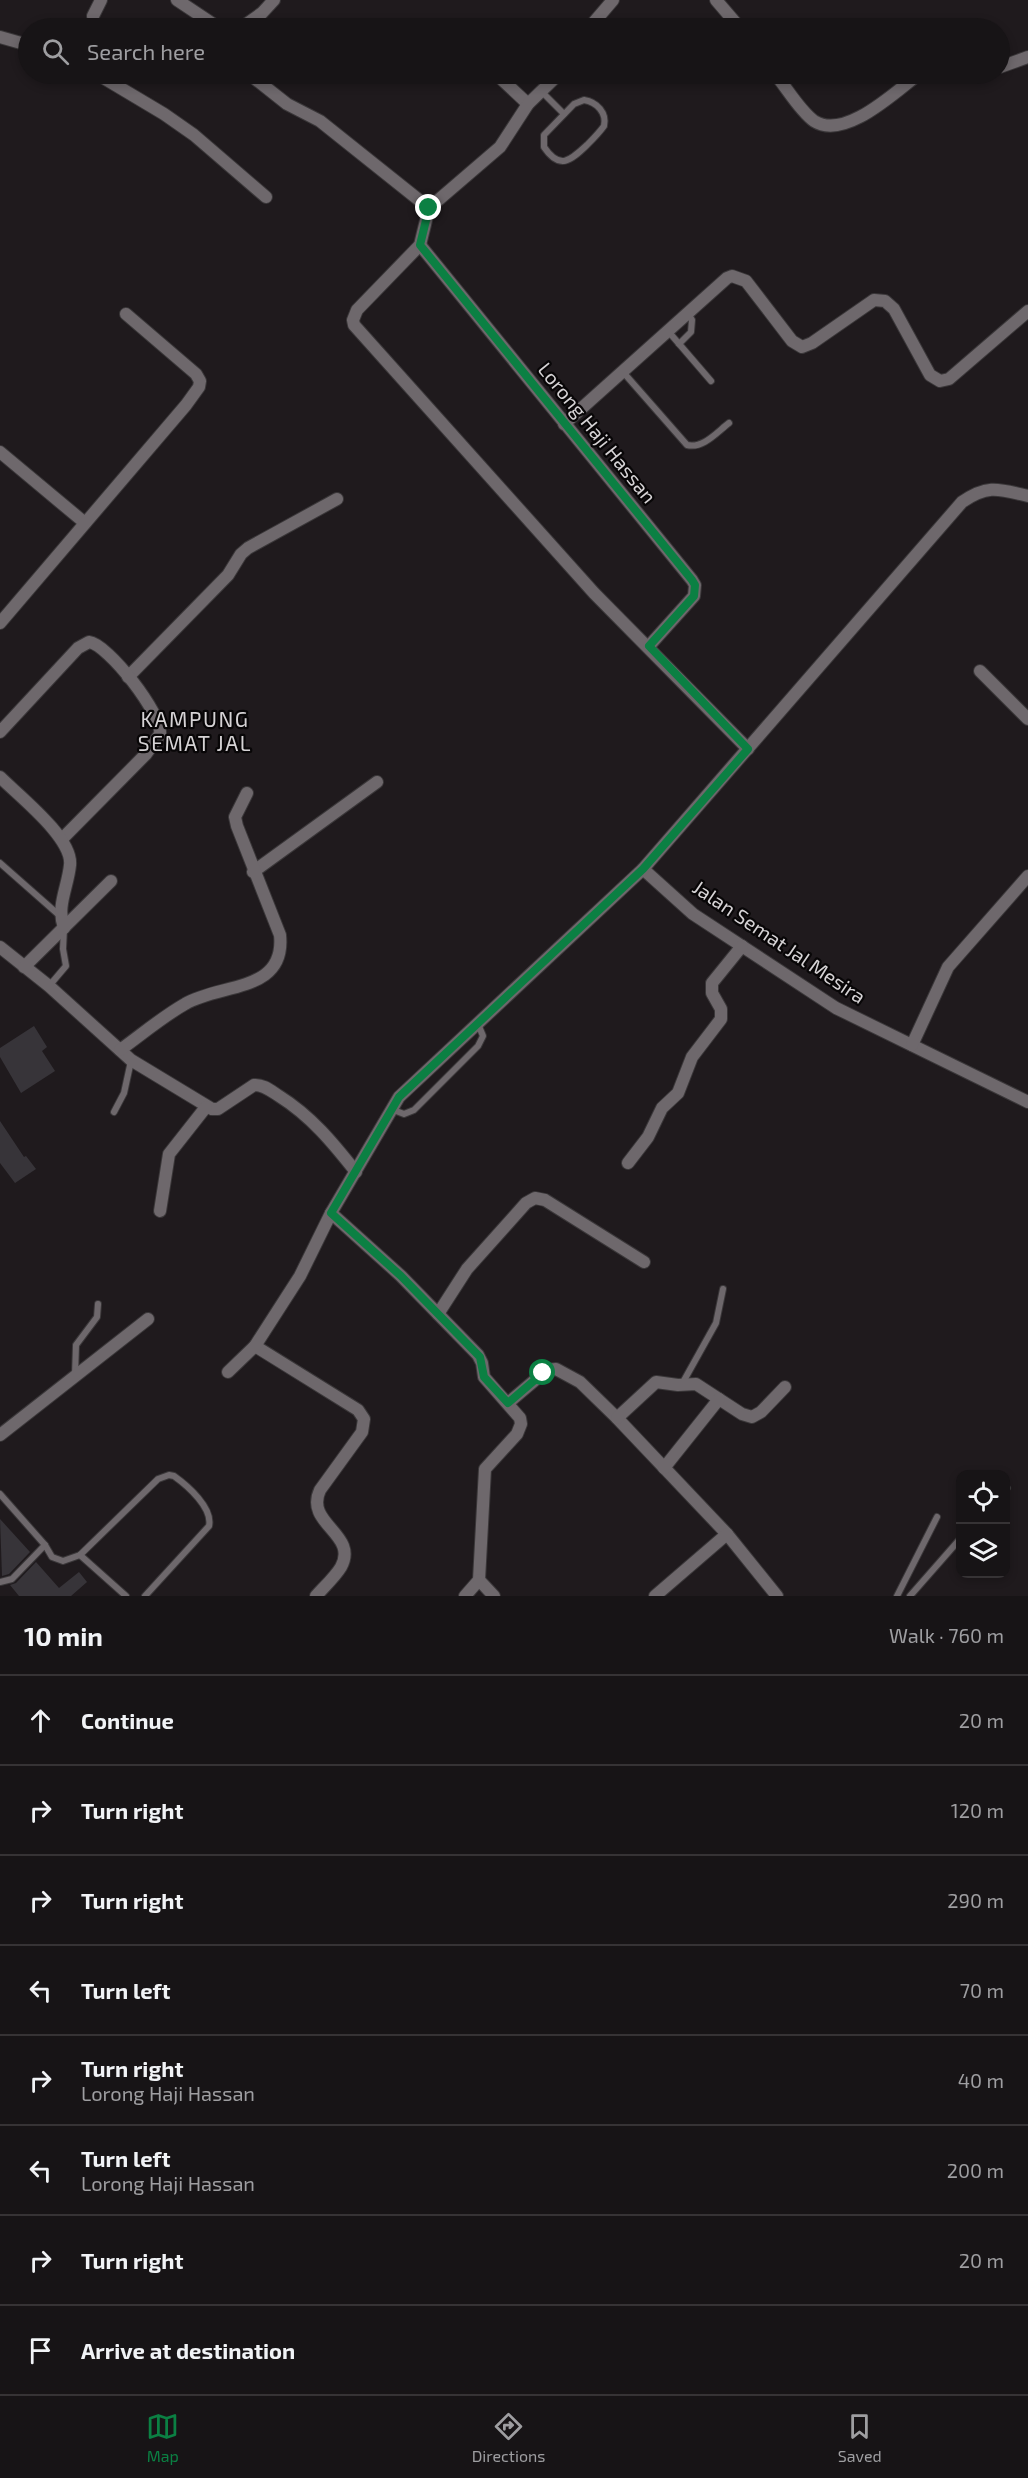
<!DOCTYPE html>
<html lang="en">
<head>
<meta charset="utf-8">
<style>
  body { margin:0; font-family:"Exo 2",sans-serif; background:#242123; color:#f1f3f6 }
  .controls { position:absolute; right:18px; bottom:18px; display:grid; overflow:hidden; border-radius:12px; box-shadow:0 3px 9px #0003 }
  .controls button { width:54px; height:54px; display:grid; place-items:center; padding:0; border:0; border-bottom:2px solid #363335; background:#171416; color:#f1f3f6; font:30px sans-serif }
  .stop { position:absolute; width:18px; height:18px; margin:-14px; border:4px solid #0b8043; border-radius:50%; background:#fff }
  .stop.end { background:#0b8043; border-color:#fff; box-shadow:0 2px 6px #0008 }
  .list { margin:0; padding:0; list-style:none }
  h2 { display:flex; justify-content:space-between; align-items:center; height:78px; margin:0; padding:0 24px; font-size:26px }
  h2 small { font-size:20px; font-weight:400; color:#9e9ea1 }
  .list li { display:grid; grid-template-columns:39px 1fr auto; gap:18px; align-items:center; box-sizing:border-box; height:90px; padding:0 24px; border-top:2px solid #363335 }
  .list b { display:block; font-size:22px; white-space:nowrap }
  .list p { margin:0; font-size:20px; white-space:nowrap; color:#9e9ea1 }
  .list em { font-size:20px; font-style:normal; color:#9e9ea1 }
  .icon { flex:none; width:33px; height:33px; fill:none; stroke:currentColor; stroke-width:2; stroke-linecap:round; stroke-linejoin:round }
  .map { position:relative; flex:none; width:1028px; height:1596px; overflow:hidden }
  .search { position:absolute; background:#171416; box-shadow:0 3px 9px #0003; left:18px; right:18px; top:18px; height:66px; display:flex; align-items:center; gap:15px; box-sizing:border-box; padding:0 21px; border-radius:33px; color:#9e9ea1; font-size:22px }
  .sheet { height:798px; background:#171416 }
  nav { display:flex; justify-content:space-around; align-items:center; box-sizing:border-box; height:84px; border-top:2px solid #363335; background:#171416; font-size:16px; color:#9e9ea1 }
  nav a { display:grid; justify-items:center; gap:3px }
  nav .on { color:#0b8043 }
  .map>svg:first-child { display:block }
  .building { fill:#373439 }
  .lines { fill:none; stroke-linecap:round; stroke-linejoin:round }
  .service-casing { stroke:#3a3739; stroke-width:8 }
  .minor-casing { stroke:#3a3739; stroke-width:14 }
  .service { stroke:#6e686c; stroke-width:6 }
  .minor { stroke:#6e686c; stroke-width:12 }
  .route { stroke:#0b8043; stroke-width:8 }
  .labels { text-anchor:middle; stroke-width:4.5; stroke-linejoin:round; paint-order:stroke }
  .street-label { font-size:20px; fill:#d6d3d5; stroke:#080607 }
  .neighbourhood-label { font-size:21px; letter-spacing:1.5px; fill:#d6d3d5; stroke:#080607 }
</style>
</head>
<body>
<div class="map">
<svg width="1028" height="1596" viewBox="0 0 1028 1596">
  <rect width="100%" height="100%" fill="#1f1a1d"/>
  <!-- building -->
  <g class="building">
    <polygon points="34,1026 47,1047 42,1051 55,1071 21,1093 0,1057 0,1048"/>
    <polygon points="0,1121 24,1157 26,1156 36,1169 15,1183 0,1163"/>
    <polygon points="0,1519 30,1552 9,1574 2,1576"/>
    <polygon points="36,1562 59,1588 79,1572 87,1582 71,1596 19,1596 10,1585 16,1583"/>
  </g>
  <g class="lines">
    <defs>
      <g id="service">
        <polyline points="541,91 564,114"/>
        <path d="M584,100C597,102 607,113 604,126C599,133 593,139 587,145C571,160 560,171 544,147V135L574,104Z"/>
        <polyline points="668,331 711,381"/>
        <polyline points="679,344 691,332 692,320 688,314"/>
        <path d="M623,372L687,445C703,449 717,432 729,423"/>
        <polyline points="0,863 59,915"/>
        <polyline points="49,986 66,966 63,949 64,928"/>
        <polyline points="391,1109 404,1114 414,1110 478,1046 483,1036 478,1024"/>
        <polyline points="114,1112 124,1093 131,1061"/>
        <polyline points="75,1375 76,1345 97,1317 98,1304"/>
        <polyline points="682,1384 716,1323 723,1289"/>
        <polyline points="1006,1489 1007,1488"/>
        <path d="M0,1494L45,1545L52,1557L63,1561L80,1555L158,1479L169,1475L174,1476C188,1486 213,1508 209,1526L145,1596"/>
        <polyline points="80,1555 126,1596"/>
        <polyline points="0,1582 12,1579 45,1545"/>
        <polyline points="897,1596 937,1517"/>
        <polyline points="910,1596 960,1539"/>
      </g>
      <g id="minor">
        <polyline points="177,0 219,28"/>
        <polyline points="716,0 740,28"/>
        <polyline points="93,16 101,0"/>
        <polyline points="241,28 262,13 274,0"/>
        <polyline points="589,28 613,0"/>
        <polyline points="0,37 28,45"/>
        <polyline points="1000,67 1028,57"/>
        <polyline points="97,74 164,114 194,135 266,197"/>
        <polyline points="249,74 287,104 320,121 429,208"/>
        <polyline points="496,74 528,104"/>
        <polyline points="559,74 528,104 500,147 429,208 420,245 357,310 353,320 354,325 594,593 748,749"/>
        <path d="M775,74C787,88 799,110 814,121C845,141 896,91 919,74"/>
        <polyline points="420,245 692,580 695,585 694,596 649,646"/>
        <polyline points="564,424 727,278 732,276 746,281 792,341 802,347 812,343 874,300 885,301 894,309 930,375 940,381 949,379 1028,311"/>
        <polyline points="0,452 85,523"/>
        <polyline points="0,623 186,405 199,387 200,381 196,374 126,314"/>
        <polyline points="980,671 1028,719"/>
        <polyline points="128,677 228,575 241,554 248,548 337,499"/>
        <path d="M0,732L78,648L89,642C108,644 163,715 160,734L146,754L62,839"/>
        <path d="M0,777C19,796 73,838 70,865C68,887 56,906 64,928"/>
        <polyline points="643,869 693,914 836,1008 1028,1102"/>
        <polyline points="253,872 377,782"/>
        <path d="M0,947L49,986L131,1060L212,1109H218L254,1085C263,1084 271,1091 279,1096C311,1116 333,1143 356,1172"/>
        <polyline points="24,967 111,881"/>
        <polyline points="912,1045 948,967 1028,876"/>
        <path d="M120,1050C141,1035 162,1017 185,1004C220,983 286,993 280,935L237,826L235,817L247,793"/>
        <polyline points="628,1163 648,1137 662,1108 678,1093 692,1057 721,1019 721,1009 712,993 712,983 742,946"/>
        <polyline points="160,1211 169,1154 206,1107"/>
        <polyline points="331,1213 401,1276 478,1355 482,1363 484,1377 520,1418 521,1424 517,1434 485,1469 479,1580 465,1596"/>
        <polyline points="438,1314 467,1269 526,1203 535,1198 545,1200 644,1262"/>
        <path d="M255,1346L358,1410L364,1419L362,1432L320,1490C304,1524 359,1534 341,1567C335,1577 324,1587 316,1596"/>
        <path d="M228,1372L255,1346L300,1276L331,1213L399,1097L643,869L962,502C988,484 999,489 1028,496"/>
        <polyline points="508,1403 547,1370 556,1369 580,1382 617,1418 727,1534 777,1596"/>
        <polyline points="617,1418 656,1382 678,1385 696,1384 742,1414 752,1417 761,1412 785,1387"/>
        <polyline points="0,1435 148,1319"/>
        <polyline points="664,1468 719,1399"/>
        <polyline points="479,1580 494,1596"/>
        <polyline points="655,1596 727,1534"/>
      </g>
    </defs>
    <!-- service casing -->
    <use href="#service" class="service-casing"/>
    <!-- minor casing -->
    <use href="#minor" class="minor-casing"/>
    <!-- service -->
    <use href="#service" class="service"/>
    <!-- minor -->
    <use href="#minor" class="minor"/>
  </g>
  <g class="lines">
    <!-- route -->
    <polyline class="route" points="429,208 420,245 692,580 695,585 694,596 649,646 748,749 643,869 399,1097 331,1213 401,1276 480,1357 484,1377 508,1403 543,1373"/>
  </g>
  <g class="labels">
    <!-- street labels -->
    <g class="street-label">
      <text transform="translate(597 433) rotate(51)" y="7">Lorong Haji Hassan</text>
      <text transform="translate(779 942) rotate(34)" y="7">Jalan Semat Jal Mesira</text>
    </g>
    <!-- neighbourhood labels -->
    <g class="neighbourhood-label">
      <text x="195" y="727">KAMPUNG<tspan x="195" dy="24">SEMAT JAL</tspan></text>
    </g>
  </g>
</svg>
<div class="controls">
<button><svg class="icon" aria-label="locate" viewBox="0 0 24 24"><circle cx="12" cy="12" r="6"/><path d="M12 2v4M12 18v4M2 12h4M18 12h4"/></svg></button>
<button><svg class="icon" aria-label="layers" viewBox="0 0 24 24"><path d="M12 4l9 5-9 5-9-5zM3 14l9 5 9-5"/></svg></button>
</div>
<div class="stop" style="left:543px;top:1373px"></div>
<div class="stop end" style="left:429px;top:208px"></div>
<div class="search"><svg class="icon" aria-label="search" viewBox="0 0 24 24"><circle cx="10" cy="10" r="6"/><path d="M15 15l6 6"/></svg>Search here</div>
</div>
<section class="sheet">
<h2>10 min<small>Walk · 760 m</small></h2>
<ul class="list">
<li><svg class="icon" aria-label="ahead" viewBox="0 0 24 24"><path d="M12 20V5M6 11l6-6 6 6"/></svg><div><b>Continue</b></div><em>20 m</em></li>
<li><svg class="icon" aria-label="right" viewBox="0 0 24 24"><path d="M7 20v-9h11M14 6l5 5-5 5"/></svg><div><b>Turn right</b></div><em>120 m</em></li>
<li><svg class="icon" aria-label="right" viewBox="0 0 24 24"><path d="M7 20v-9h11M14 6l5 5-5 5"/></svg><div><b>Turn right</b></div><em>290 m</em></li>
<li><svg class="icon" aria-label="left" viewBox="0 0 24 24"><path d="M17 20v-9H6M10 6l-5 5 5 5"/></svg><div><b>Turn left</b></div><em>70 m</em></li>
<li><svg class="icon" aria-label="right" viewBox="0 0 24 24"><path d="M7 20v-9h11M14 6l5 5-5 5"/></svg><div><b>Turn right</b><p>Lorong Haji Hassan</p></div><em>40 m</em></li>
<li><svg class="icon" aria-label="left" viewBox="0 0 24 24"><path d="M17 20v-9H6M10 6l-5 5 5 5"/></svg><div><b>Turn left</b><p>Lorong Haji Hassan</p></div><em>200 m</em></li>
<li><svg class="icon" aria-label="right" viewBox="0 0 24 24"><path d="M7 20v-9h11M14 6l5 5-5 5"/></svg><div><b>Turn right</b></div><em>20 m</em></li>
<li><svg class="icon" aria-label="arrive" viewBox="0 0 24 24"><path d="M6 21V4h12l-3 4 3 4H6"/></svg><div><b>Arrive at destination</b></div></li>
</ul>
</section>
<nav>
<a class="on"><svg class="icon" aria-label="map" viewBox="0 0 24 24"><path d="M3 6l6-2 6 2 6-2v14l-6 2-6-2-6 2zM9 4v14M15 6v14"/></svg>Map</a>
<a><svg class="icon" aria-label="directions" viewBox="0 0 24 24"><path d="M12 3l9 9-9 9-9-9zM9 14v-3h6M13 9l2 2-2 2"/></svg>Directions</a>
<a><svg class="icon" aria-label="saved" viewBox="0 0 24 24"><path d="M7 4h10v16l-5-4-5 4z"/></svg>Saved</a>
</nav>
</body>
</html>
